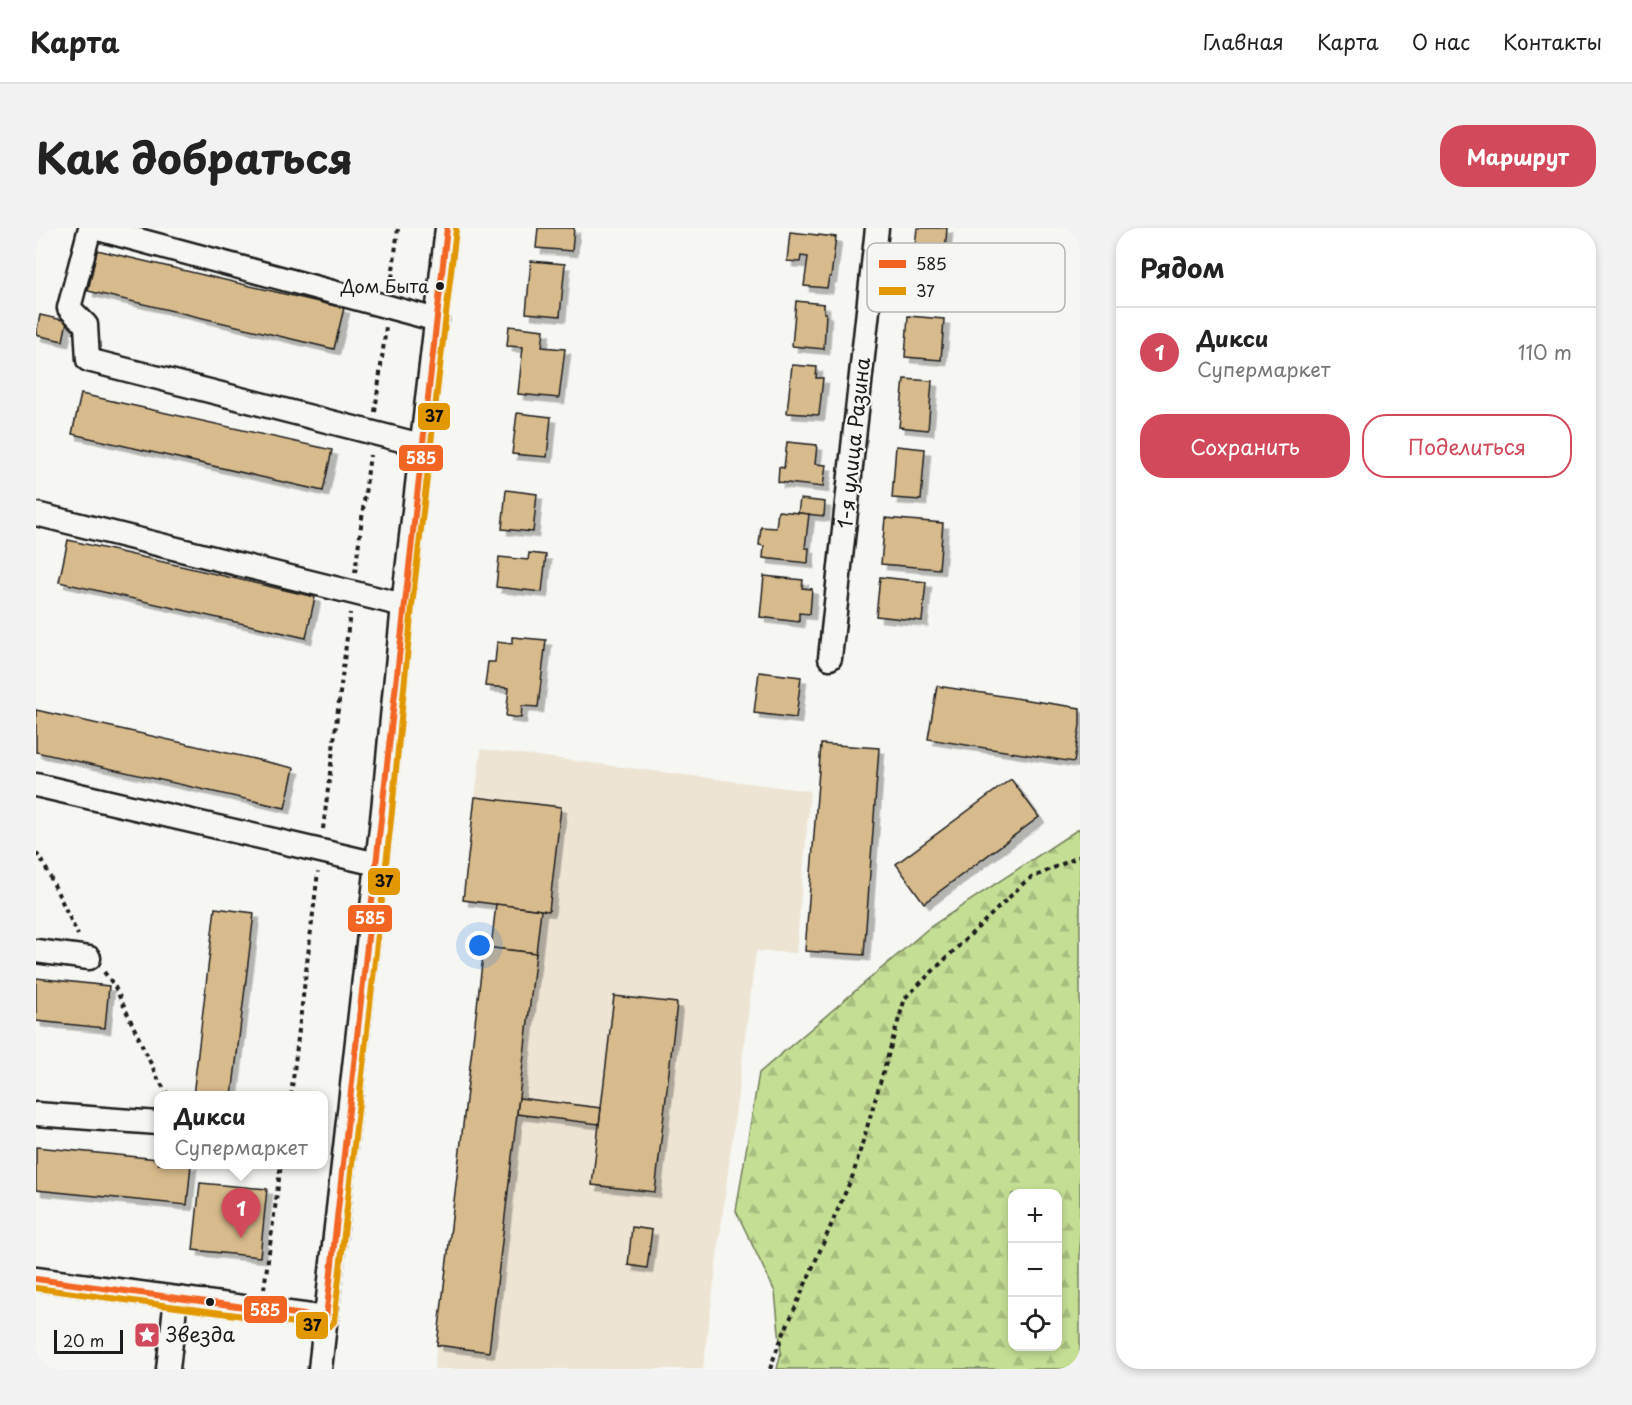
<!DOCTYPE html>
<html lang="ru">
<head>
<meta charset="utf-8">
<style>
  body { margin:0; font-family:"Playpen Sans",sans-serif; background:#f2f2f2; color:#222 }
  .controls { position:absolute; right:18px; bottom:18px; display:grid; overflow:hidden; border-radius:12px; box-shadow:0 3px 9px #0003 }
  .controls button { width:54px; height:54px; display:grid; place-items:center; padding:0; border:0; border-bottom:2px solid #e0e0e0; background:#fff; color:#222; font:30px sans-serif }
  .scale { position:absolute; left:18px; bottom:15px; width:69px; box-sizing:border-box; padding-left:6px; border:3px solid #1c1c1c; border-top:0; font-size:16px; line-height:21px; white-space:nowrap; color:#1c1c1c; -webkit-text-stroke:4px #f6f6f2; paint-order:stroke }
  .you { position:absolute; left:444px; top:718px; width:21px; height:21px; margin:-15px; border:4px solid #fff; border-radius:50%; background:#1a73e8; box-shadow:0 0 0 9px #1a73e833 }
  .badge { display:grid; place-items:center; width:39px; height:39px; border-radius:50%; background:#d1495b; color:#fff; font-size:20px; font-weight:700 }
  .pin { position:absolute; translate:-50% -50px; filter:drop-shadow(0 2px 3px #0008) }
  .pin::after { content:''; position:absolute; top:32px; width:21px; height:18px; background:inherit; clip-path:polygon(0 0,100% 0,50% 100%) }
  .popup { position:absolute; left:118px; top:863px; width:174px; height:78px; box-sizing:border-box; display:grid; place-content:center; border-radius:12px; background:#fff; filter:drop-shadow(0 2px 4px #0005); font-size:20px; white-space:nowrap; color:#767676 }
  .popup b { font-size:22px; color:#222 }
  .popup::after { content:''; position:absolute; left:50%; top:100%; margin-left:-12px; border:12px solid transparent; border-top-color:#fff }
  .list { margin:0; padding:0; list-style:none }
  h2 { display:flex; justify-content:space-between; align-items:center; height:78px; margin:0; padding:0 24px; font-size:26px }
  h2 small { font-size:20px; font-weight:400; color:#767676 }
  .list li { display:grid; grid-template-columns:39px 1fr auto; gap:18px; align-items:center; box-sizing:border-box; height:90px; padding:0 24px; border-top:2px solid #e0e0e0 }
  .list b { display:block; font-size:22px; white-space:nowrap }
  .list p { margin:0; font-size:20px; white-space:nowrap; color:#767676 }
  .list em { font-size:20px; font-style:normal; color:#767676 }
  .actions { display:flex; gap:12px; padding:18px 24px }
  .actions a { flex:1; padding:14px 0; border:2px solid #d1495b; border-radius:24px; text-align:center; font-size:21px; color:#d1495b }
  .actions .main { background:#d1495b; color:#fff }
  .icon { flex:none; width:33px; height:33px; fill:none; stroke:currentColor; stroke-width:2; stroke-linecap:round; stroke-linejoin:round }
  .map { position:relative; flex:none; width:1044px; height:1141px; overflow:hidden; border-radius:24px }
  header { display:flex; align-items:center; gap:36px; box-sizing:border-box; height:84px; padding:0 30px; background:#fff; border-bottom:2px solid #e0e0e0 }
  header strong { font-size:28px }
  nav { display:flex; gap:33px; margin-inline-start:auto; font-size:21px }
  .intro { display:flex; align-items:center; justify-content:space-between; box-sizing:border-box; height:144px; padding:0 36px }
  h1 { margin:0; font-size:42px }
  .button { padding:15px 27px; border-radius:24px; background:#d1495b; color:#fff; font-size:21px; font-weight:700 }
  main { display:flex; gap:36px; padding:0 36px }
  aside { flex:1; background:#fff; border-radius:24px; box-shadow:0 3px 9px #0003 }
  .map>svg:first-child { display:block }
  .built { fill:#ede4d3 }
  .forest { fill:url(#forest-firs); stroke:#707d58; stroke-width:1.5; fill-rule:evenodd }
  .building { fill:#d8bb8c; stroke:#1c1c1c; stroke-width:1.5; filter:url(#shadow) }
  .lines { fill:none; stroke-linecap:round; stroke-linejoin:round }
  .minor-casing { stroke:#1c1c1c; stroke-width:27 }
  .path { stroke:#1c1c1c; stroke-width:4; stroke-dasharray:4.5 4.5; stroke-linecap:butt }
  .minor { stroke:#f6f6f2; stroke-width:22 }
  .bus-1-casing { stroke:#f6f6f2; stroke-width:10 }
  .bus-2-casing { stroke:#f6f6f2; stroke-width:10 }
  .bus-1 { stroke:#f26522; stroke-width:6 }
  .bus-2 { stroke:#e19803; stroke-width:6 }
  .bus-dot { fill:#1c1c1c; stroke:#f6f6f2; stroke-width:2 }
  .labels { text-anchor:middle; stroke-width:4.5; stroke-linejoin:round; paint-order:stroke }
  .bus-label { font-size:18px; fill:#1c1c1c; stroke:#f6f6f2; text-anchor:end }
  .street-label { font-size:20px; fill:#1c1c1c; stroke:#f6f6f2 }
  .poi-label { font-size:20px; fill:#1c1c1c; stroke:#f6f6f2; text-anchor:start }
  .key { fill:#f6f6f2; stroke:#b5b5b2; stroke-width:1.5 }
  .key-label { font-size:16px; fill:#1c1c1c }
  .line-badge { stroke:#f6f6f2; stroke-width:2 }
  .badge-label { font-size:16px; text-anchor:middle; font-weight:bold; fill:#fff }
  .pale-badge-label { font-size:16px; text-anchor:middle; font-weight:bold; fill:#111 }
</style>
</head>
<body>
<header>
<strong>Карта</strong>
<nav><a>Главная</a><a>Карта</a><a>О нас</a><a>Контакты</a></nav>
</header>
<div class="intro"><h1>Как добраться</h1><a class="button">Маршрут</a></div>
<main>
<div class="map">
<svg width="1044" height="1141" viewBox="0 0 1044 1141">
  <defs>
    <pattern id="forest-firs" width="22" height="20" patternUnits="userSpaceOnUse" patternTransform="scale(1.5)"><rect width="22" height="20" fill="#c4de94"/><path d="M5 1l3.5 6h-7zM16 11l3.5 6h-7z" fill="#a8be7f"/></pattern>
    <filter id="shadow"><feDropShadow dx="5.5" dy="5.5" stdDeviation="0" flood-color="#0004"/></filter>
  </defs>
  <rect width="100%" height="100%" fill="#f6f6f2"/>
  <filter id="ink" filterUnits="userSpaceOnUse"><feTurbulence type="fractalNoise" baseFrequency=".0167" numOctaves="2"/><feDisplacementMap in="SourceGraphic" scale="12" xChannelSelector="R" yChannelSelector="G"/><feConvolveMatrix kernelMatrix="1 2 1 2 8 2 1 2 1" color-interpolation-filters="sRGB"/></filter>
  <g filter="url(#ink)">
    <!-- built -->
    <polygon class="built" points="445,521 774,563 760,725 720,723 667,1141 398,1141 448,719 455,719 460,677 427,672"/>
    <!-- forest -->
    <path class="forest" d="M1044,600V1141H741L745,1124L739,1064L700,983L723,845L894,699ZM976,966H1022V1118H976Z"/>
    <!-- building -->
    <g class="building">
      <polygon points="502,0 538,0 536,23 500,20"/>
      <polygon points="881,0 911,0 907,49 876,46"/>
      <polygon points="754,4 800,9 795,49 793,49 791,60 768,58 772,29 765,28 764,34 751,33"/>
      <polygon points="61,22 308,80 298,121 52,63"/>
      <polygon points="495,33 529,36 524,88 490,85"/>
      <polygon points="760,73 788,76 788,85 790,85 788,121 756,118"/>
      <polygon points="4,87 31,93 27,113 0,107"/>
      <polygon points="872,88 908,91 905,132 869,129"/>
      <polygon points="473,98 508,102 506,119 529,121 523,170 482,166 487,119 471,118"/>
      <polygon points="756,137 781,139 780,150 787,150 783,187 751,185"/>
      <polygon points="868,151 896,153 892,202 863,199"/>
      <polygon points="45,166 296,222 287,263 36,206"/>
      <polygon points="481,185 515,189 511,229 476,226"/>
      <polygon points="751,214 781,217 779,236 790,237 787,259 742,254 743,239 748,240"/>
      <polygon points="860,218 889,221 885,272 856,270"/>
      <polygon points="470,262 501,266 497,304 466,301"/>
      <polygon points="764,271 789,274 788,288 762,285"/>
      <polygon points="742,283 773,286 769,320 773,320 772,335 727,330 728,318 723,317 725,299 740,300"/>
      <polygon points="849,290 907,295 903,341 845,336"/>
      <polygon points="32,312 279,369 270,410 23,354"/>
      <polygon points="493,325 510,327 506,364 460,359 463,329 492,332"/>
      <polygon points="728,348 767,352 766,360 776,361 774,386 763,385 763,394 724,389"/>
      <polygon points="844,349 890,354 886,393 840,388"/>
      <polygon points="476,409 510,412 502,479 486,478 485,490 470,488 473,460 449,458 452,434 459,434 461,414 476,416"/>
      <polygon points="723,444 765,449 760,490 718,485"/>
      <polygon points="901,458 1044,480 1044,497 1038,534 892,511"/>
      <polygon points="0,482 258,540 249,580 0,524"/>
      <polygon points="785,516 843,520 828,727 769,723"/>
      <polygon points="975,551 1003,589 888,675 860,636"/>
      <polygon points="439,569 525,579 513,683 427,672"/>
      <polygon points="460,676 505,682 500,725 455,720"/>
      <polygon points="179,680 218,685 196,868 157,868"/>
      <polygon points="448,719 500,725 453,1124 401,1117"/>
      <polygon points="0,750 73,758 69,800 0,793"/>
      <polygon points="578,768 641,775 619,964 556,957"/>
      <polygon points="483,870 565,880 563,896 481,886"/>
      <polygon points="0,919 122,931 122,936 155,936 151,977 0,962"/>
      <polygon points="164,955 231,961 224,1029 157,1022"/>
      <polygon points="596,999 616,1002 611,1040 592,1037"/>
    </g>
    <g class="lines">
      <defs>
        <g id="minor">
          <polyline points="54,0 33,80 50,97 52,132 385,217"/>
          <polyline points="58,0 401,92"/>
          <polyline points="0,286 367,377"/>
          <polyline points="794,430 841,0"/>
          <polyline points="0,557 341,636"/>
          <polyline points="0,723 53,730"/>
          <polyline points="0,886 122,895"/>
          <polyline points="0,1051 290,1090"/>
          <polyline points="132,1141 140,1070"/>
          <polyline points="284,1141 347,582 367,377 411,0"/>
        </g>
      </defs>
      <!-- minor casing -->
      <use href="#minor" class="minor-casing"/>
      <!-- path -->
      <g class="path">
        <polyline points="355,59 362,0"/>
        <polyline points="339,184 350,99"/>
        <polyline points="319,345 334,227"/>
        <polyline points="287,601 314,385"/>
        <polyline points="0,625 7,634 42,707"/>
        <polyline points="68,744 78,757 123,853 133,868"/>
        <polyline points="255,868 282,644"/>
        <polyline points="228,1061 245,936"/>
        <polyline points="734,1141 741,1121 817,947 869,770 991,652 1044,628"/>
      </g>
      <!-- minor -->
      <use href="#minor" class="minor"/>
      <defs>
        <path id="bus-1" d="M0,1051L290,1090C331,727 369,363 411,0"/>
        <polyline id="bus-2" points="0,1060 289,1099 294,1098 298,1094 356,583 376,378 420,1"/>
      </defs>
      <!-- bus-1 casing -->
      <use href="#bus-1" class="bus-1-casing"/>
      <!-- bus-2 casing -->
      <use href="#bus-2" class="bus-2-casing"/>
      <!-- bus-1 -->
      <use href="#bus-1" class="bus-1"/>
      <!-- bus-2 -->
      <use href="#bus-2" class="bus-2"/>
    </g>
  </g>
  <!-- icons -->
  <defs>
    <symbol id="sight-square" viewBox="-11 -11 22 22"><rect x="-9" y="-9" width="18" height="18" rx="4" fill="#d1495b" stroke="#f6f6f2"/><path d="M0-6L1.8-2.2L6-1.7L2.9 1.2L3.7 5.4L0 3.3L-3.7 5.4L-2.9 1.2L-6-1.7L-1.8-2.2Z" fill="#fff"/></symbol>
  </defs>
  <g fill-rule="evenodd">
    <use href="#sight-square" x="96" y="1092" width="30" height="30"/>
  </g>
  <!-- markers -->
  <g class="bus-dot">
    <circle cx="404" cy="58" r="5"/>
    <circle cx="174" cy="1074" r="5"/>
  </g>
  <g class="labels">
    <!-- bus labels -->
    <g class="bus-label">
      <text x="393" y="65">Дом Быта</text>
    </g>
    <!-- street labels -->
    <g class="street-label">
      <text transform="translate(818 215) rotate(-84)" y="7">1-я улица Разина</text>
    </g>
    <!-- poi labels -->
    <g class="poi-label">
      <text x="130" y="1114">Звезда</text>
    </g>
  </g>
  <!-- legend -->
  <rect x="831" y="15" width="198" height="69" rx="9" class="key"/>
  <rect x="843" y="32" width="27" height="8" fill="#f26522"/>
  <rect x="843" y="59" width="27" height="8" fill="#e19803"/>
  <g class="key-label">
    <text x="880" y="42">585</text>
    <text x="880" y="69">37</text>
  </g>
  <g class="line-badge">
    <rect x="381" y="174" width="34" height="29" rx="6" fill="#e19803"/>
    <rect x="362" y="216" width="46" height="28" rx="6" fill="#f26522"/>
    <rect x="331" y="639" width="34" height="29" rx="6" fill="#e19803"/>
    <rect x="311" y="676" width="46" height="29" rx="6" fill="#f26522"/>
    <rect x="207" y="1067" width="45" height="29" rx="6" fill="#f26522"/>
    <rect x="259" y="1083" width="34" height="29" rx="6" fill="#e19803"/>
  </g>
  <g class="badge-label">
    <text x="385" y="236">585</text>
    <text x="334" y="696">585</text>
    <text x="229" y="1088">585</text>
  </g>
  <g class="pale-badge-label">
    <text x="398" y="194">37</text>
    <text x="348" y="659">37</text>
    <text x="276" y="1103">37</text>
  </g>
</svg>
<div class="controls">
<button>+</button>
<button>−</button>
<button><svg class="icon" aria-label="locate" viewBox="0 0 24 24"><circle cx="12" cy="12" r="6"/><path d="M12 2v4M12 18v4M2 12h4M18 12h4"/></svg></button>
</div>
<div class="scale">20 m</div>
<div class="you"></div>
<div class="pin badge" style="left:205px;top:1010px">1</div>
<div class="popup"><b>Дикси</b>Супермаркет</div>
</div>
<aside>
<h2>Рядом<small></small></h2>
<ul class="list">
<li><span class="badge">1</span><div><b>Дикси</b><p>Супермаркет</p></div><em>110 m</em></li>
</ul>
<div class="actions"><a class="main">Сохранить</a><a>Поделиться</a></div>
</aside>
</main>
</body>
</html>
